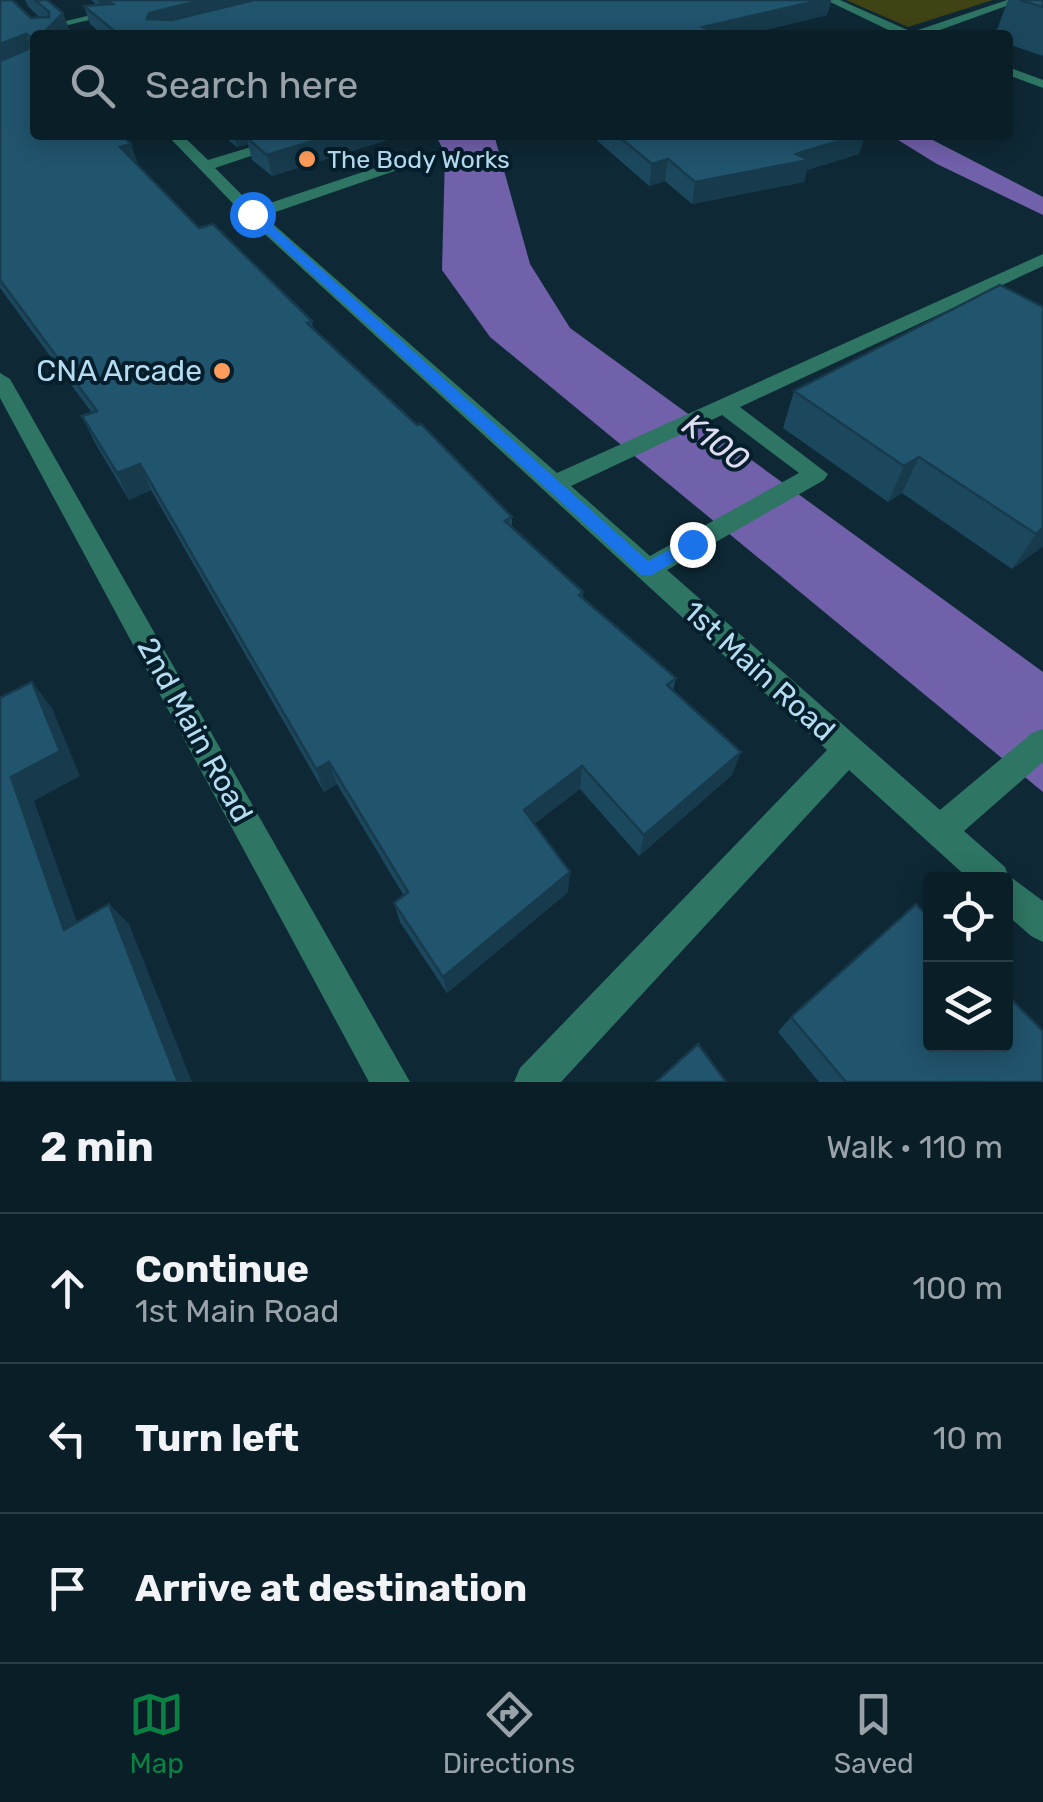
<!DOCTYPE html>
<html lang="en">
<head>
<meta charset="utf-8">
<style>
  body { margin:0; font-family:Rubik,sans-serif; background:#182b34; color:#f1f3f6 }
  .controls { position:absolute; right:30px; bottom:30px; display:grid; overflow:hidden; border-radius:10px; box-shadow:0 5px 25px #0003 }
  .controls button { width:90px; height:90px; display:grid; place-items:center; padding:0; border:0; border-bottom:2px solid #2a3c45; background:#0a1e28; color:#f1f3f6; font:50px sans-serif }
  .stop { position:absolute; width:30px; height:30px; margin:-22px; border:8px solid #1a73e8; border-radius:50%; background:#fff }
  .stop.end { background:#1a73e8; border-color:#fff; box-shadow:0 2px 10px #0008 }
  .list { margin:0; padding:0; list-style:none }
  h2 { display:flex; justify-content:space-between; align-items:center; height:130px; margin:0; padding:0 40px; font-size:42px }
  h2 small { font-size:32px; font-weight:400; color:#99a2a8 }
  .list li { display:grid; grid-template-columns:65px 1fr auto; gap:30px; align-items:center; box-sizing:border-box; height:150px; padding:0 40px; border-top:2px solid #2a3c45 }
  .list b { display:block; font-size:38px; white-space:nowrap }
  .list p { margin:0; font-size:32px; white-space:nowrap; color:#99a2a8 }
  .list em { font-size:32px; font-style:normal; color:#99a2a8 }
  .icon { flex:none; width:55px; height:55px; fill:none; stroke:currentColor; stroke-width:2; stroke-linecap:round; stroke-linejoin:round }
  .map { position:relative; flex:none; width:1043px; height:1082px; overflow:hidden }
  .search { position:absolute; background:#0a1e28; box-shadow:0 5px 25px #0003; left:30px; right:30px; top:30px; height:110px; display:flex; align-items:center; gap:25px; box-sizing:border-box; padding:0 35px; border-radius:10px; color:#99a2a8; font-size:38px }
  .sheet { height:580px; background:#0a1e28 }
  nav { display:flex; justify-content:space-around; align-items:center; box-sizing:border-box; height:140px; border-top:2px solid #2a3c45; background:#0a1e28; font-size:28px; color:#99a2a8 }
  nav a { display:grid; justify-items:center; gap:5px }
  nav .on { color:#0b8043 }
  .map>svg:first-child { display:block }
  .green { fill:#404313 }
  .water { fill:#7160aa }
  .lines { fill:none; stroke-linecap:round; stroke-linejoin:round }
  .minor { fill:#2e7663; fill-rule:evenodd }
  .wall { fill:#1c485e }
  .shaded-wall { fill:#173b4c }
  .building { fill:#21546d; stroke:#173b4c; stroke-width:2.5 }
  .route { fill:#1a73e8 }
  .poi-dot { fill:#fe9b59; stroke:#041e2b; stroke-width:4 }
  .labels { text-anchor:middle; stroke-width:8; stroke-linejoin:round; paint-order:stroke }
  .far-poi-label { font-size:25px; fill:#b6dcf1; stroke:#041e2b; text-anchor:start }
  .poi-label { font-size:30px; fill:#b6dcf1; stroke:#041e2b; text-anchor:end }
  .street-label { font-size:30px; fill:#b6dcf1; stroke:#041e2b }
  .water-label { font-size:32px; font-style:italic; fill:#e0ddf2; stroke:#041e2b }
</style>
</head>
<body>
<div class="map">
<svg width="1043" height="1082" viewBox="0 0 1043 1082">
  <rect width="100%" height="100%" fill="#0e2835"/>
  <!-- green -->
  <polygon class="green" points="846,0 993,0 908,27"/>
  <!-- water -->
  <g class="water">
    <polygon points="436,135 492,135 495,138 530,264 570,328 1043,672 1043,792 490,337 442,270 445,154"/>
    <polygon points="890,135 923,135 1043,197 1043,215 937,164"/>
  </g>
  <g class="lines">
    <!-- minor -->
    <g class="minor">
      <polygon points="153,0 173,0 68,25 62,22"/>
      <polygon points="826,0 840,0 912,32 1007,0 1023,0 926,35 899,35"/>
      <polygon points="1008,67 1043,80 1043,88 1008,75"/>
      <path d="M167,135H182L208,160L291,135H313L215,168L255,208L393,162H403V168L264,216L557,473L1043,254V266L740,407L828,474L824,480L667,570L940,810L1032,733L1043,729V762L964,831L1005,867L1008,875L1043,901V942L1031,936L1006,914V879H969L849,770L561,1082H514L520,1068L827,750L246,217ZM722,415L799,473L650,556L571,486Z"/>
      <polygon points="0,373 10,379 410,1082 369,1082 0,398"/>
    </g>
  </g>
  <!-- wall -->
  <g class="wall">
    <polygon points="0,0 31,18 40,18 28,6 25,0 47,0 63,13 70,33 68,35 35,35 138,165 199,228 312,321 313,329 512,517 512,527 583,592 583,599 676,678 673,690 732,775 639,856 580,789 534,824 568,892 447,993 400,922 394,903 404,896 337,784 324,792 151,490 129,500 95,443 82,416 92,413 0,288"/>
    <polygon points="91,0 831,0 827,15 744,35 103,35 90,24 84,6 97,5"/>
    <polygon points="1008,0 1043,0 1043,56 1008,44 1008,35 995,35"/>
    <polygon points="222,135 403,135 272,176 252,160 248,144 237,147"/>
    <polygon points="591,135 865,135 859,154 807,170 804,182 692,204 665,181 649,186"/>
    <polygon points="1043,307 1043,546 1012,569 902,493 888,502 783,428 794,391"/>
    <polygon points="791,1017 1043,1082 819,1082 778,1032"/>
  </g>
  <!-- shaded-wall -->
  <g class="shaded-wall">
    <polygon points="98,0 135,0 108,0 110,6 101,8"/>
    <polygon points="203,0 277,0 154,31 147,19 149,13"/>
    <polygon points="821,0 831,0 827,15 744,35 702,35 703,27"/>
    <polygon points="63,13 70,33 68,35 46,35 45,31"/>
    <polygon points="26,34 34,55 0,69 0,44"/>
    <polygon points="234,135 278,135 247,138 248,144 237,147"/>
    <polygon points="333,135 403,135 272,176 267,155"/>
    <polygon points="858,135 865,135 859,154 807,170 804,182 692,204 695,182"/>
    <polygon points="131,144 139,167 120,147"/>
    <polygon points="668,159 665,181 649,186 652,164"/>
    <polygon points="919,457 902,493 888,502 904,466"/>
    <polygon points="140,464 151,490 129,500 117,473"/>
    <polygon points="1043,528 1043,546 1012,569 1036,534"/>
    <polygon points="32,682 52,708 80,776 34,801 87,950 64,930 11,777"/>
    <polygon points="741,752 732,775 639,856 644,835"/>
    <polygon points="329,762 337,784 324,792 316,769"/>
    <polygon points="582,766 580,789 524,832 524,810"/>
    <polygon points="570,872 568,892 447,993 443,977"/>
    <polygon points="109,904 129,924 192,1082 178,1082"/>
  </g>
  <!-- building -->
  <g class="building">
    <polygon points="0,0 12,0 31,18 49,17 49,12 35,0 47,0 63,13 45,31 48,35 35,35 35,135 122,135 131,144 120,147 199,228 213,224 312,321 307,323 417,425 421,424 512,517 505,521 583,592 579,595 676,678 667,685 741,752 644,835 582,766 524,810 570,872 443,977 394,903 408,892 329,762 316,769 140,464 117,473 82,416 97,411 0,280 0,61 28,49 31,37 26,34 0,44"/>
    <polygon points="108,0 203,0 149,13 147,19 172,20 254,0 821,0 703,27 717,35 119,35 84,6 113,4"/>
    <polygon points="1019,0 1043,0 1043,7"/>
    <polygon points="257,135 333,135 267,155 247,138"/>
    <polygon points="617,135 858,135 796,154 809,160 695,182 668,159 652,164"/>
    <polygon points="1000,285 1043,307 1043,528 1036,534 919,457 904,466 794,391"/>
    <polygon points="32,682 60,751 11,777 64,930 109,904 178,1082 0,1082 0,698"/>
    <polygon points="916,904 930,919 930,1044 1006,1044 1006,994 1043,1031 1043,1082 846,1082 791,1017"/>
    <polygon points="698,1044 726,1082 656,1082"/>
  </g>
  <!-- route -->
  <polygon class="route" points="248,211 256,211 648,561 692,538 700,544 698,548 652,575 641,575 248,216"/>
  <!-- markers -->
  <g class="poi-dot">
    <circle cx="307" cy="159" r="10"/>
    <circle cx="222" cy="371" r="10"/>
  </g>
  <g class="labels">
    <!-- far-poi labels -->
    <g class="far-poi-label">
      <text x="327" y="168">The Body Works</text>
    </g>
    <!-- poi labels -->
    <g class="poi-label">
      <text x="202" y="381">CNA Arcade</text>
    </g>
    <!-- street labels -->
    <g class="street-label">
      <text transform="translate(759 671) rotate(42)" y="10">1st Main Road</text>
      <text transform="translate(195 730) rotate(61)" y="10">2nd Main Road</text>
    </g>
    <!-- water labels -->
    <g class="water-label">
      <text transform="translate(716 442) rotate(36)" y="11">K100</text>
    </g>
  </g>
</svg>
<div class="controls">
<button><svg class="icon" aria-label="locate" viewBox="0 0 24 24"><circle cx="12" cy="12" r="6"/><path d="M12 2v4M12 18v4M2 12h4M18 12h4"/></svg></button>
<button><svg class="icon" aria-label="layers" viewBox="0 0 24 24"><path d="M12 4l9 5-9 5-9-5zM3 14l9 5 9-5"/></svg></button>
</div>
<div class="stop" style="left:252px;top:214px"></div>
<div class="stop end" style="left:692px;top:544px"></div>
<div class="search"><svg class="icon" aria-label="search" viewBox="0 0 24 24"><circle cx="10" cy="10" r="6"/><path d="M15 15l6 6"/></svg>Search here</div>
</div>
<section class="sheet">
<h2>2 min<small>Walk · 110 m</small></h2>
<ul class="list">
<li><svg class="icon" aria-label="ahead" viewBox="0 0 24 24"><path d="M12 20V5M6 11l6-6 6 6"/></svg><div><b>Continue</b><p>1st Main Road</p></div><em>100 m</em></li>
<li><svg class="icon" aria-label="left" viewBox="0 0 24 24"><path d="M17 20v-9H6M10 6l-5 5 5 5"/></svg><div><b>Turn left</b></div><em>10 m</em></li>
<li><svg class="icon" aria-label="arrive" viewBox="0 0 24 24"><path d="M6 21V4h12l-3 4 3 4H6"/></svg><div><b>Arrive at destination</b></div></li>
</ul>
</section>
<nav>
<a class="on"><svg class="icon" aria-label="map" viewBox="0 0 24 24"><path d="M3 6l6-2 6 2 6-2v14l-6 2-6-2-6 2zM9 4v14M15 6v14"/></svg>Map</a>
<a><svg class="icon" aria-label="directions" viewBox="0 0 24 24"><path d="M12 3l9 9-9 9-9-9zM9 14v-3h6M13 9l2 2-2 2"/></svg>Directions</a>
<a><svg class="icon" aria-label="saved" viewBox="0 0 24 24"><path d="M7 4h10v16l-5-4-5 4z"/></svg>Saved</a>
</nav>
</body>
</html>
